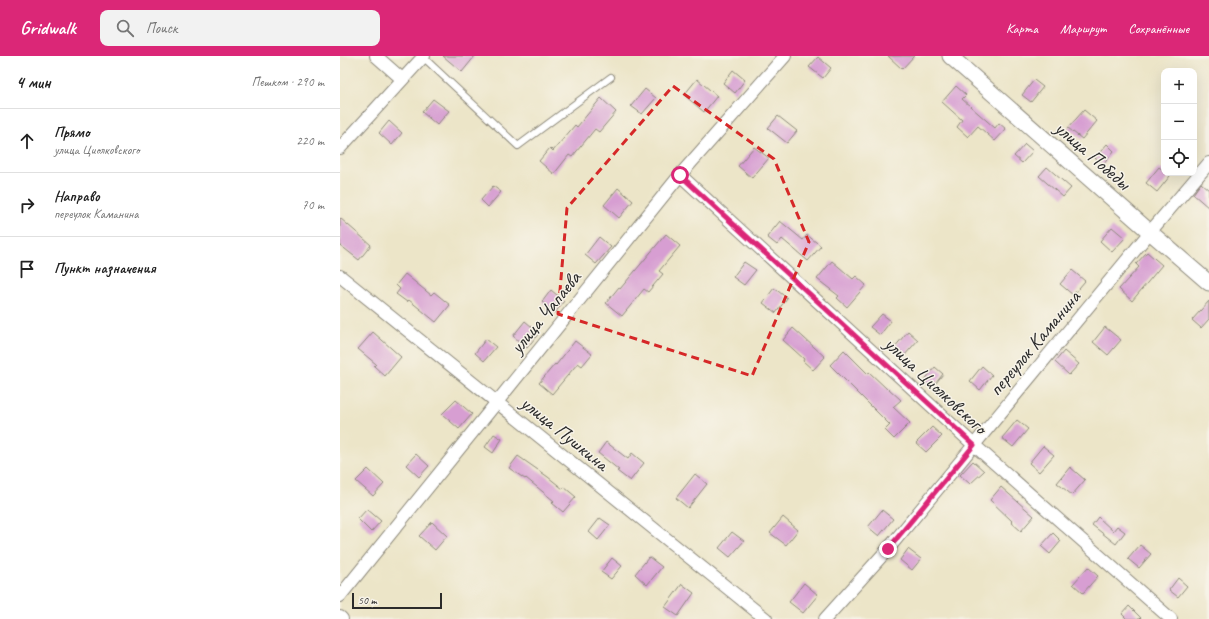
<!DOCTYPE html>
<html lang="ru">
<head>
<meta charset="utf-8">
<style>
  body { margin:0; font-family:Caveat,sans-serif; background:#f2f2f2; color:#222 }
  .controls { position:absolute; right:12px; top:12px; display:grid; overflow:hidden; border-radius:8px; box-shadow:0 4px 16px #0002 }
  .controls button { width:36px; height:36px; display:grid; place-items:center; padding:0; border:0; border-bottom:1px solid #e0e0e0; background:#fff; color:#222; font:20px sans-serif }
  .scale { position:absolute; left:12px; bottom:10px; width:90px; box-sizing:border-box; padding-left:4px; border:2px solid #2b2b2b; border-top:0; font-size:11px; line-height:14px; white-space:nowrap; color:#2b2b2b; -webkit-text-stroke:3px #f7f3e8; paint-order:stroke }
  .stop { position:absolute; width:12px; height:12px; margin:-9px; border:3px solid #db2777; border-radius:50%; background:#fff }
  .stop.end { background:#db2777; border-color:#fff; box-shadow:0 1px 4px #0008 }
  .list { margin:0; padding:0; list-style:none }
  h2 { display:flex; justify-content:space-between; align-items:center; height:52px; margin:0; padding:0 16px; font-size:17px }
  h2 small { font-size:13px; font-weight:400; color:#767676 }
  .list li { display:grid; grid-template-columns:26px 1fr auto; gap:12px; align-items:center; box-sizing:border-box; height:64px; padding:0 16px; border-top:1px solid #e0e0e0 }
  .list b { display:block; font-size:15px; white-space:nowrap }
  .list p { margin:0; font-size:13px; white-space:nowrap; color:#767676 }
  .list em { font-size:13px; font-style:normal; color:#767676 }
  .icon { flex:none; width:22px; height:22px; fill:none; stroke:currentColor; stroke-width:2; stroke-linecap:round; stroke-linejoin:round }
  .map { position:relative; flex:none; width:869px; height:563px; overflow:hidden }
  header { display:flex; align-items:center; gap:24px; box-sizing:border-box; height:56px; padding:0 20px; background:#db2777; color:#fff }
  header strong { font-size:19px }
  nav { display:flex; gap:22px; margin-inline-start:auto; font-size:14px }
  .search { width:280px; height:36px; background:#f2f2f2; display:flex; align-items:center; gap:10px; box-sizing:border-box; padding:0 14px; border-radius:8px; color:#767676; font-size:15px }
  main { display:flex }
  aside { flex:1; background:#fff }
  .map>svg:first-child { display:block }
  .building { fill:#d79ed2 }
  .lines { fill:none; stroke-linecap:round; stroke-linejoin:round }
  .service-casing { stroke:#8c887a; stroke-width:8 }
  .minor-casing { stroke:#8c887a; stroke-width:14 }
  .tertiary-casing { stroke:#8c887a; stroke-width:17 }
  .service { stroke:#fff; stroke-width:6 }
  .minor { stroke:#fff; stroke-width:12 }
  .tertiary { stroke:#fff; stroke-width:15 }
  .route { stroke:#db2777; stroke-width:5 }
  .marked { fill:none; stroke:#d62828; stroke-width:3; stroke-dasharray:8 5; stroke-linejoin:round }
  .labels { text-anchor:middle; stroke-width:3; stroke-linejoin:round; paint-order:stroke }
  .street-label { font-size:20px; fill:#2b2b2b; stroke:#f7f3e8 }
</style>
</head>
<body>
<header>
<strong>Gridwalk</strong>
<div class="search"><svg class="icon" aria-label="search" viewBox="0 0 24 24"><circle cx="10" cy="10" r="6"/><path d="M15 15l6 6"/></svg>Поиск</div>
<nav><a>Карта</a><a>Маршрут</a><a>Сохранённые</a></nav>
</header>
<main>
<aside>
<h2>4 мин<small>Пешком · 290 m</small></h2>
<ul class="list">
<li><svg class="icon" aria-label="ahead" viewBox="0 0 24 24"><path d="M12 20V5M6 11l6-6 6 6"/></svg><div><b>Прямо</b><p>улица Циолковского</p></div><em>220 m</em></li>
<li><svg class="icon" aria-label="right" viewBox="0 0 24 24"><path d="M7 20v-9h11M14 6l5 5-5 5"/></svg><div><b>Направо</b><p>переулок Каманина</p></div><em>70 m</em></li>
<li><svg class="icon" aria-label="arrive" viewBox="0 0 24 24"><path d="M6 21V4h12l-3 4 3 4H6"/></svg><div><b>Пункт назначения</b></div></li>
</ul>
</aside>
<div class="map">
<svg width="869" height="563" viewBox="0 0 869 563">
  <rect width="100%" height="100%" fill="#f7f3e8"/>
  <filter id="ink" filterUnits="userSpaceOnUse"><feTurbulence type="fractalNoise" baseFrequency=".025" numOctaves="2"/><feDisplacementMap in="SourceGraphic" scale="8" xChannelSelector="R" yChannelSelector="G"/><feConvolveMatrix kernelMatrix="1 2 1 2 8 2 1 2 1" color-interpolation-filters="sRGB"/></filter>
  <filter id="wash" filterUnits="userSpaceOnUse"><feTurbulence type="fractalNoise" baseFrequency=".012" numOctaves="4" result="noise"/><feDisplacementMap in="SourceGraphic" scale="16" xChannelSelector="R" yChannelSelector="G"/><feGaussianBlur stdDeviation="0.9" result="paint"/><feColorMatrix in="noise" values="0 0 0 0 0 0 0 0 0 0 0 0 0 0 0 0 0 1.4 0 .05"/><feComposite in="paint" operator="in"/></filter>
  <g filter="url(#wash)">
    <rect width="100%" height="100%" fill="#ece5c8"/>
    <g id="blocks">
      <!-- building -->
      <g class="building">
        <polygon points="103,0 135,0 122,16"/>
        <polygon points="548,0 574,0 562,13"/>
        <polygon points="478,1 491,12 483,22 469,11"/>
        <polygon points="393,14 405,24 395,37 383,27"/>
        <polygon points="357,23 377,40 364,56 344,39"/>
        <polygon points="694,24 703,31 691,46 682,39"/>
        <polygon points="616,30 626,39 622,43 655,72 659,67 666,73 655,85 638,70 628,81 617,71 622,64 602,46"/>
        <polygon points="305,33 316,42 302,58 291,50"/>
        <polygon points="261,42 276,56 259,76 255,73 232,101 229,99 214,118 199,105 210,92 213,95 235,69 237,71"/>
        <polygon points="93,43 109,55 97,69 82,56"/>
        <polygon points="744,54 757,65 742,83 728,72"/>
        <polygon points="438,60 457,75 447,87 428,72"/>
        <polygon points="49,65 62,77 52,89 39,77"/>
        <polygon points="685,88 693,95 682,107 674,100"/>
        <polygon points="767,88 774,95 763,109 755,102"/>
        <polygon points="414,91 429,102 412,122 398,110"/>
        <polygon points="707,111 731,132 723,141 699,120"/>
        <polygon points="819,111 824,115 824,117 827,117 830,120 817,136 806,127"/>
        <polygon points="861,127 869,134 869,152 853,138"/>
        <polygon points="153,130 161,136 148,151 141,144"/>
        <polygon points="278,132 293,145 279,162 264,149"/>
        <polygon points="0,162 31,189 19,204 0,189"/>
        <polygon points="440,165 463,184 467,179 481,190 468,205 442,183 437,189 427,181"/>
        <polygon points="772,171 785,182 772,196 760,185"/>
        <polygon points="326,178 340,190 319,215 323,218 308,236 304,233 282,260 266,247 279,231 280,233"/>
        <polygon points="259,181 271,191 256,208 245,199"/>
        <polygon points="807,196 822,209 792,245 779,233 799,211 796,208"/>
        <polygon points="492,205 513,223 516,220 526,229 507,251 497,242 499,240 477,223"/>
        <polygon points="404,206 416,214 404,229 393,221"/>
        <polygon points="732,214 745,225 733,239 720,228"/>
        <polygon points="65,218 91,239 94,236 110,249 96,266 69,244 67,246 56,238 60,233 56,229"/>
        <polygon points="434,232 447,242 436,257 423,247"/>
        <polygon points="211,234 224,245 215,257 202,246"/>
        <polygon points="869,245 869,263 861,272 852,264"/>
        <polygon points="542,258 551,265 540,279 530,271"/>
        <polygon points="185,265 199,277 187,292 173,280"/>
        <polygon points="765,271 781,284 768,299 753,286"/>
        <polygon points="453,272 485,301 473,314 463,305 464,303 443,284"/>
        <polygon points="568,275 578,284 564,300 554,292"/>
        <polygon points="33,276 61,301 45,320 34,310 36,308 18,293"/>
        <polygon points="146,283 156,291 144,305 135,297"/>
        <polygon points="235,285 252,298 242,310 238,307 212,338 199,327 215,308 216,309"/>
        <polygon points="504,294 528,318 529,316 547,333 548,332 561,344 553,351 570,367 554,383 545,374 550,369 490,309"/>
        <polygon points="724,295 739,308 729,319 715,306"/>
        <polygon points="642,310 652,319 640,334 630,325"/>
        <polygon points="595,311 603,318 592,332 584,325"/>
        <polygon points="116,344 132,358 119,373 102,358"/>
        <polygon points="677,364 688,373 673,391 662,382"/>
        <polygon points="592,371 602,380 586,396 576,387"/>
        <polygon points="154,378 162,383 153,397 145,391"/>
        <polygon points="266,386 288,403 292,397 304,407 290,425 277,415 279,414 258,397"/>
        <polygon points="703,390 714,399 699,416 689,407"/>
        <polygon points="76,398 89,410 79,421 66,409"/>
        <polygon points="178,400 208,421 223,433 224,431 236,441 223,456 212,447 214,445 186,422 185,423 169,412"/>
        <polygon points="633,405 644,415 630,428 620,419"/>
        <polygon points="730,411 745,424 732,439 717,427"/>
        <polygon points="28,413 44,428 33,440 16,425"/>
        <polygon points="355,418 367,428 348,452 336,442"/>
        <polygon points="661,431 694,460 681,475 671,466 672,465 650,444"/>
        <polygon points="27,453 41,465 31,476 18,463"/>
        <polygon points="542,454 553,463 539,480 528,471"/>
        <polygon points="443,461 458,474 446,489 430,477"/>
        <polygon points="758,461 773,475 777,470 785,476 776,488 752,469"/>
        <polygon points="260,462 270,469 258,484 249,476"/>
        <polygon points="92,466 107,480 95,494 79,480"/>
        <polygon points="392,476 404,485 390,501 379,492"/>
        <polygon points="713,477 721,485 710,498 701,490"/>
        <polygon points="800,489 811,498 799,512 788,503"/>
        <polygon points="568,493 581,503 572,514 560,504"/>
        <polygon points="309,501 322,511 307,529 295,518"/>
        <polygon points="272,502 282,510 271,523 261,516"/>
        <polygon points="748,511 758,520 743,537 733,528"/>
        <polygon points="838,522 847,530 838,541 829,534"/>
        <polygon points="464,527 478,539 463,557 449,546"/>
        <polygon points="342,528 354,537 338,560 325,551"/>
        <polygon points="789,550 802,563 787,563 782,558"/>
      </g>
    </g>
  </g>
  <g filter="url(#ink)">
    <use href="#blocks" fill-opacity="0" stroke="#8c887a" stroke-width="1"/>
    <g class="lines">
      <defs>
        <polyline id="service" points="83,1 178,90 271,21"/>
        <g id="minor">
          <polyline points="36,0 62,23"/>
          <polyline points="0,92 84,0"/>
          <polyline points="340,119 634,389 831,563"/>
          <polyline points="0,220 426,563"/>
          <polyline points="0,540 157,346 340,119 445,0"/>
          <polyline points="0,561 2,563"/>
          <polyline points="485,563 548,493 810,176 869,107"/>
        </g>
        <polyline id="tertiary" points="610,0 810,176 869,227"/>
      </defs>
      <!-- service casing -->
      <use href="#service" class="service-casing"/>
      <!-- minor casing -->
      <use href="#minor" class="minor-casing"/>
      <!-- tertiary casing -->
      <use href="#tertiary" class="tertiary-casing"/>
      <!-- service -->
      <use href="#service" class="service"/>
      <!-- minor -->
      <use href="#minor" class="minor"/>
      <!-- tertiary -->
      <use href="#tertiary" class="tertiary"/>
    </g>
  </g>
  <g class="lines" filter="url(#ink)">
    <!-- route -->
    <polyline class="route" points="340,119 634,389 548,493"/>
  </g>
  <!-- marked area -->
  <path class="marked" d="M333,30L434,103L469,186L412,320L218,258L227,152Z"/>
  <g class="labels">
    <!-- street labels -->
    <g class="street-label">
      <text transform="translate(753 99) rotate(41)" y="7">улица Победы</text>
      <text transform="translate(205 256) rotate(-51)" y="7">улица Чапаева</text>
      <text transform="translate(694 287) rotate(-50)" y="7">переулок Каманина</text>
      <text transform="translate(596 329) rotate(43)" y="7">улица Циолковского</text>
      <text transform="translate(225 377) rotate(39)" y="7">улица Пушкина</text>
    </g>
  </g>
</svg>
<div class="controls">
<button>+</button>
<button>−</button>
<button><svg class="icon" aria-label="locate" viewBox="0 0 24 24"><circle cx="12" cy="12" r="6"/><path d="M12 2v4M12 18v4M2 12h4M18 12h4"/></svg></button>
</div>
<div class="scale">50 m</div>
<div class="stop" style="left:340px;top:119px"></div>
<div class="stop end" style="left:548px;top:493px"></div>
</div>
</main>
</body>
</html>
